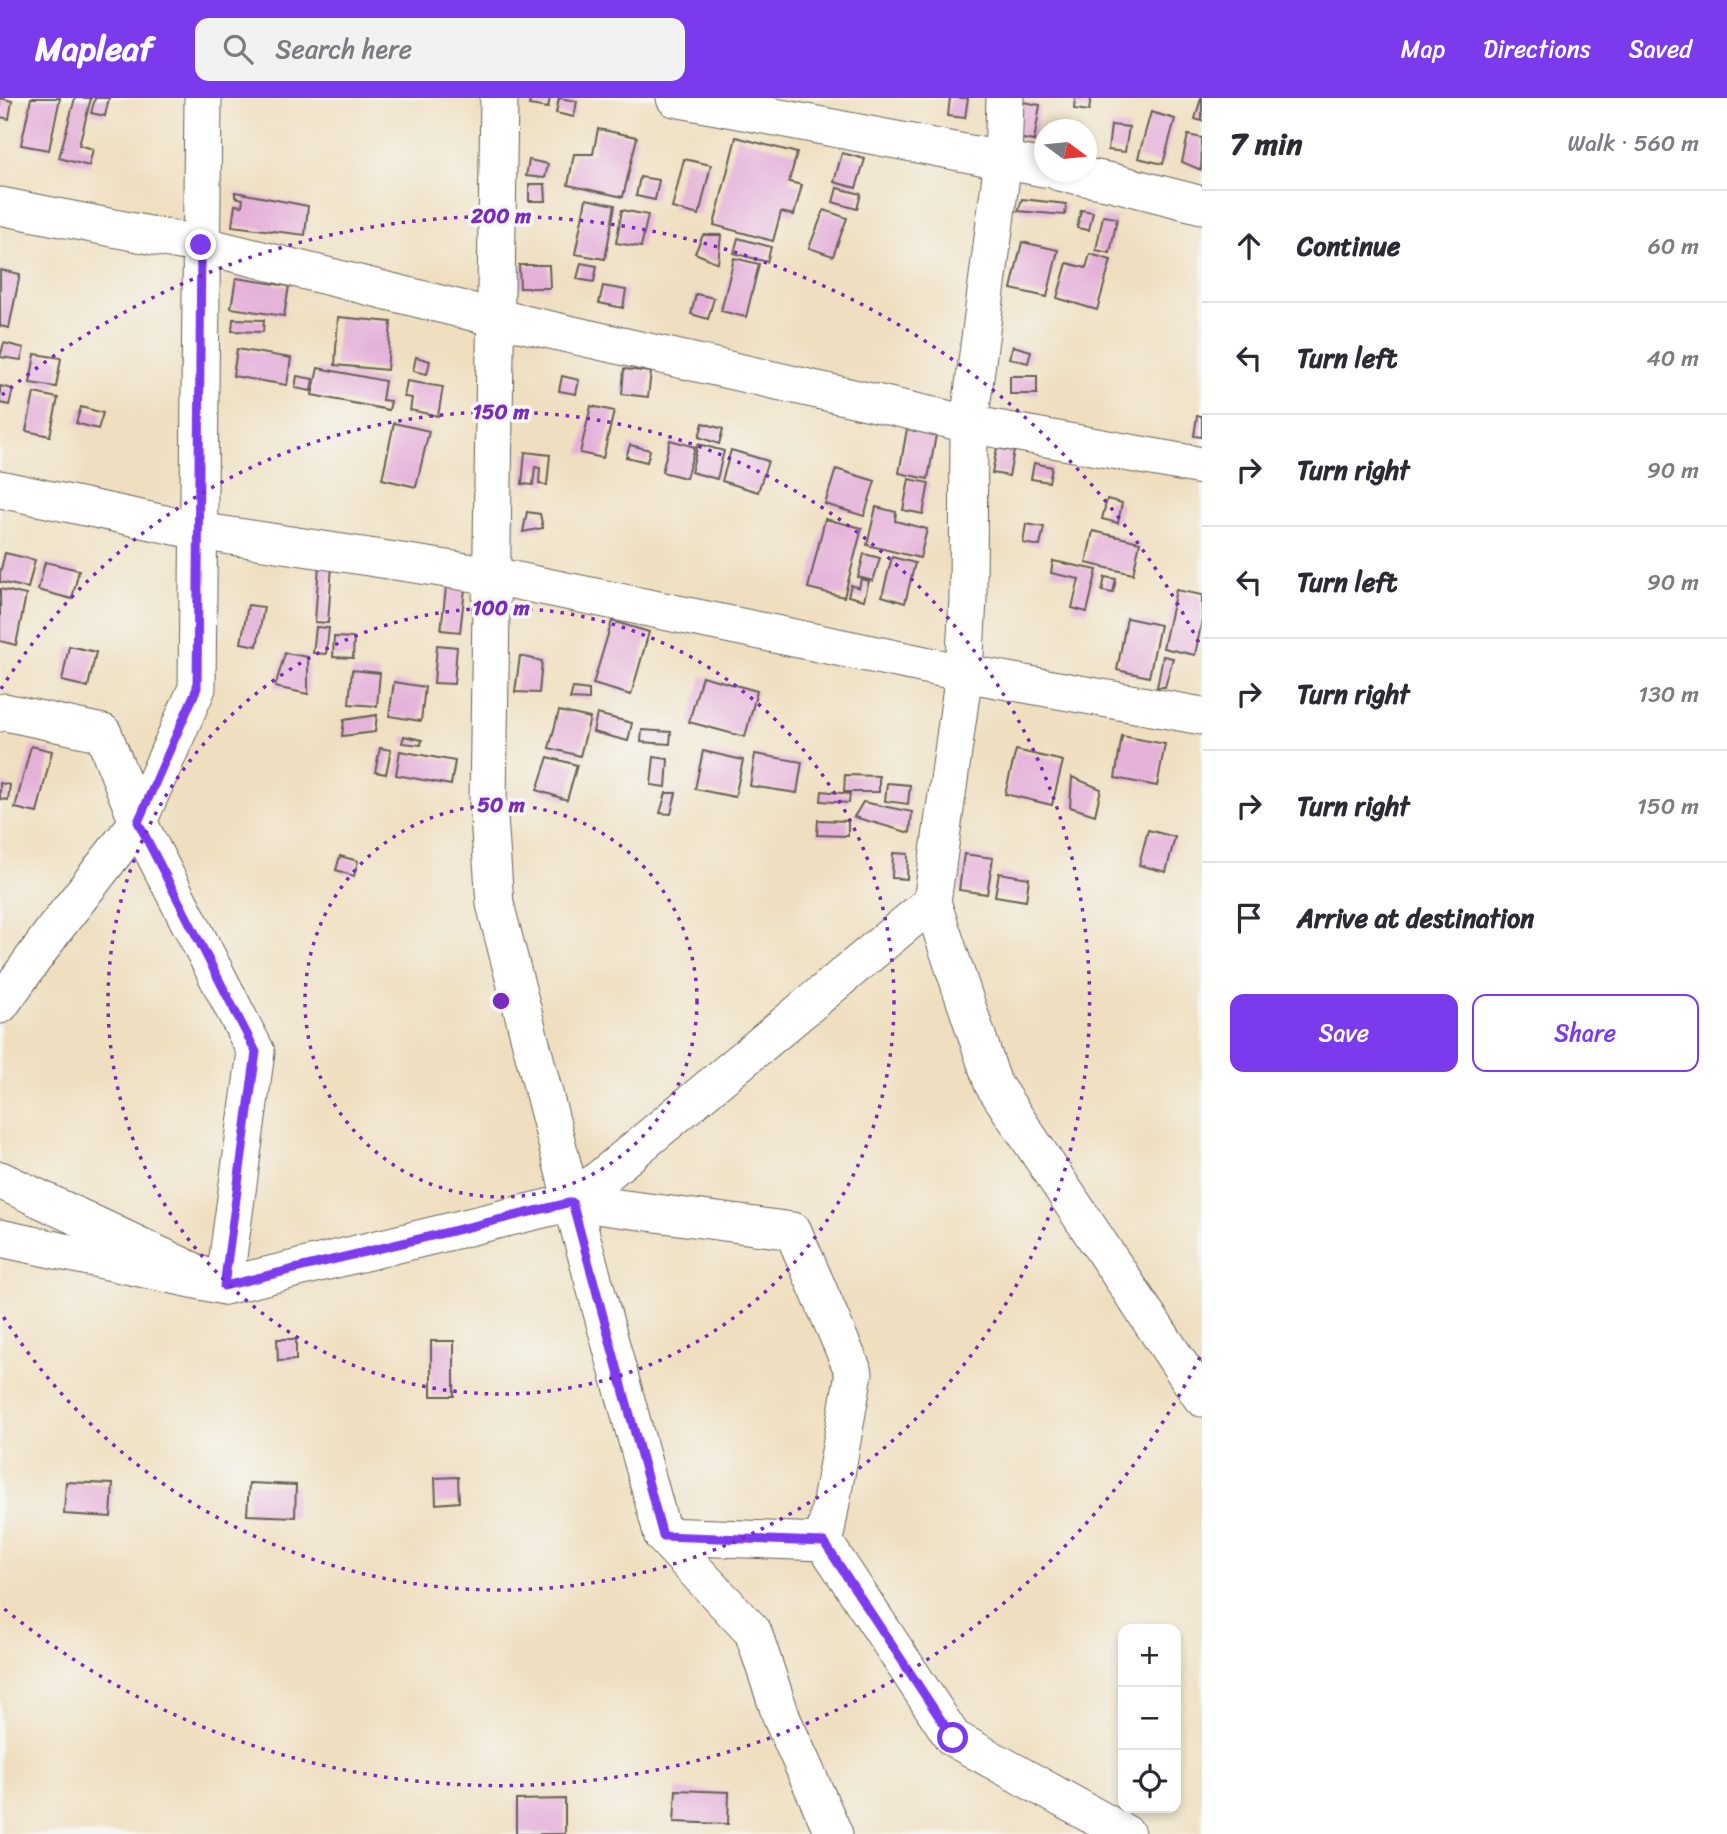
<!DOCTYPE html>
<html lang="en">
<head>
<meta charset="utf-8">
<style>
  body { margin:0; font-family:Sriracha,sans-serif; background:#f2f2f3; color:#2b2b33 }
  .controls { position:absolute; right:21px; bottom:21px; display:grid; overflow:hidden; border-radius:14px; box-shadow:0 4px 10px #0003 }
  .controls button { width:63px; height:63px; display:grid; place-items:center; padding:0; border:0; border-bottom:2px solid #e1e1e2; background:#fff; color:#2b2b33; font:35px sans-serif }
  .compass { position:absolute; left:1034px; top:21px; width:63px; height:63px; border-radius:50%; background:#fff; box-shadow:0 4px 10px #0003; rotate:105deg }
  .stop { position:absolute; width:21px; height:21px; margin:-16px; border:5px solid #7c3aed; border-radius:50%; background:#fff }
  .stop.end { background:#7c3aed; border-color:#fff; box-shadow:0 2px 7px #0008 }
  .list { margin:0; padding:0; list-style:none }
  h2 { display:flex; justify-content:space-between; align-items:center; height:91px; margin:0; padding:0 28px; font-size:30px }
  h2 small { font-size:23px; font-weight:400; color:#7c7c81 }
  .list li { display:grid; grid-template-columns:46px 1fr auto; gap:21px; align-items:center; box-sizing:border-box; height:112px; padding:0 28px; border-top:2px solid #e1e1e2 }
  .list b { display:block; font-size:26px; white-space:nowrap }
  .list em { font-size:23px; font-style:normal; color:#7c7c81 }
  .actions { display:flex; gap:14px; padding:21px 28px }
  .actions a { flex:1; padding:16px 0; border:2px solid #7c3aed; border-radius:14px; text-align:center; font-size:24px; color:#7c3aed }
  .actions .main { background:#7c3aed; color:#fff }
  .icon { flex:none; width:38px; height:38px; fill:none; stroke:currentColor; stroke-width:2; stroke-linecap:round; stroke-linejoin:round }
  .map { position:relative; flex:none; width:1202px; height:1736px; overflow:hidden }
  header { display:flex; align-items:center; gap:42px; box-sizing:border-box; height:98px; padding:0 35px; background:#7c3aed; color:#fff }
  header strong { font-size:33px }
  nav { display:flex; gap:38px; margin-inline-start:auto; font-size:24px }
  .search { width:490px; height:63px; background:#f2f2f3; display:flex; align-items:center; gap:18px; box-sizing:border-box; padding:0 24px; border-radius:14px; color:#7c7c81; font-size:26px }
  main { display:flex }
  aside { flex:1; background:#fff }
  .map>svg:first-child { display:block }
  .building { fill:#e5b1d9 }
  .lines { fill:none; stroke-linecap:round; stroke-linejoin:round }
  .minor-casing { stroke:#666055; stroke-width:39 }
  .minor { stroke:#fff; stroke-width:37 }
  .route { stroke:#7c3aed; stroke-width:9 }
  .ring { fill:none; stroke:#7b2cbf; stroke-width:3.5; stroke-dasharray:3.5 7 }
  .centre { fill:#7b2cbf; stroke:#f6f6f2; stroke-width:3.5 }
  .ring-label { font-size:21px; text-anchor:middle; font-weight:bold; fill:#7b2cbf; stroke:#f6f6f2; stroke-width:7; stroke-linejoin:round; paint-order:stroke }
</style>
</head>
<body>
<header>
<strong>Mapleaf</strong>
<div class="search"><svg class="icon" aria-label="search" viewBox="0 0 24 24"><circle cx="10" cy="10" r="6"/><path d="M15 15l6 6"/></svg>Search here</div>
<nav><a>Map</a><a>Directions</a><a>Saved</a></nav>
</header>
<main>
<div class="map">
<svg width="1202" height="1736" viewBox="0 0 1202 1736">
  <rect width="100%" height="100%" fill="#f6f6f2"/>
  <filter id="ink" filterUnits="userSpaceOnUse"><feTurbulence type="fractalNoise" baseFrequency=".0143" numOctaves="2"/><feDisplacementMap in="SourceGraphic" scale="14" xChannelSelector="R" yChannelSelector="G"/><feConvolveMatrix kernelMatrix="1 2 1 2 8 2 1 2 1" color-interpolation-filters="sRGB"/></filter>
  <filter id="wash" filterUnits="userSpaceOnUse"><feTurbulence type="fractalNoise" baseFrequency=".00686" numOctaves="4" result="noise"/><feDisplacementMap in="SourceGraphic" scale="28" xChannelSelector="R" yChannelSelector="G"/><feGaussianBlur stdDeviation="1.57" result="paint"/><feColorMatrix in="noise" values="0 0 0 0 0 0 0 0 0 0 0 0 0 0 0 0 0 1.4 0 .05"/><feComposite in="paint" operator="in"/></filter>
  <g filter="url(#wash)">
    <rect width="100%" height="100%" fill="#efdfc0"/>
    <g id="blocks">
      <!-- building -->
      <g class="building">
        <polygon points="0,0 12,3 9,21 0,19"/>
        <polygon points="31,0 60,0 49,52 21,47"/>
        <polygon points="75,0 91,0 79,47 93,51 89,68 59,60"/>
        <polygon points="95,0 109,0 105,18 91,15"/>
        <polygon points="531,0 550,0 548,10 529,7"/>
        <polygon points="559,0 577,3 574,19 556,15"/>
        <polygon points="950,0 968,0 965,20 948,18"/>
        <polygon points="1075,0 1091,0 1089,13 1074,11"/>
        <polygon points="1201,0 1202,0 1202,23 1195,21"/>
        <polygon points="1023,4 1040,7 1034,43 1017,40"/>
        <polygon points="1151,14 1175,21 1163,66 1138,60"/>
        <polygon points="1111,27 1129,29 1125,54 1108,52"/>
        <polygon points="598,31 637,39 623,99 568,87 574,56 593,56"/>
        <polygon points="1188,37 1202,40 1201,72 1182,64"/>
        <polygon points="736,39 797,55 789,84 802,87 794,117 781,114 773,143 714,127"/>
        <polygon points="842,55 865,61 856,90 834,84"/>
        <polygon points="684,61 711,67 699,117 672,110"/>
        <polygon points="529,62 548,66 545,80 526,78"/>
        <polygon points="640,79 659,82 655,102 636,98"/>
        <polygon points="529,86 545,86 546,103 529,103"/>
        <polygon points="837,90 861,96 857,111 833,104"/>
        <polygon points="235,94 308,108 305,137 232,128 235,107 242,108 243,101 235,99"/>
        <polygon points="586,101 615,107 605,161 575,156"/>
        <polygon points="1022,101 1066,106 1065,117 1018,113"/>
        <polygon points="622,112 648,117 641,149 616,145"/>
        <polygon points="824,112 847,120 833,158 809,150"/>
        <polygon points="1081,112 1093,114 1089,132 1077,130"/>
        <polygon points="1103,118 1117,120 1110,155 1096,152"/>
        <polygon points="703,137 721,137 718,165 695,155"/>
        <polygon points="738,140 771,149 767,164 734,155"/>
        <polygon points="1022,144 1058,152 1047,199 1011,191"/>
        <polygon points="1090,156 1111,162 1097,212 1057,200 1067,165 1086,170"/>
        <polygon points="734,160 759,166 746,219 721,213"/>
        <polygon points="581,165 597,168 594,184 577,181"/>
        <polygon points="519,167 549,167 550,190 520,190"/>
        <polygon points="0,172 20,176 9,230 0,228"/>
        <polygon points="236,180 289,188 284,218 231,210"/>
        <polygon points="603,188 626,192 623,210 599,205"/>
        <polygon points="696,196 714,200 708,221 691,216"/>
        <polygon points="338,219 391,224 387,272 335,267"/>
        <polygon points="233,221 264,222 263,234 232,233"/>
        <polygon points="4,245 24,250 21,262 0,259"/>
        <polygon points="1013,248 1031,253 1028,265 1009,260"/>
        <polygon points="237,251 291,260 287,287 233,278"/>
        <polygon points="35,256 61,260 56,289 30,285"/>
        <polygon points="416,259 430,263 427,276 413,273"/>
        <polygon points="318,270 385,283 382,302 391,303 389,312 312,297"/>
        <polygon points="624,271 651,274 648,299 622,296"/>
        <polygon points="297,278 313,281 311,293 295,290"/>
        <polygon points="562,278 579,282 576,296 559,293"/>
        <rect x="1010" y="278" width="27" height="18"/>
        <polygon points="407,283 443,289 438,318 410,312 412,300 404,299"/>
        <polygon points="0,288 13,291 9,307 0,305"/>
        <polygon points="34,295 58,300 50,338 26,333"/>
        <polygon points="591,308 614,313 603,360 580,355"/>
        <polygon points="81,309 103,315 98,331 76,325"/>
        <polygon points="1197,318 1202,318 1202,339 1194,338"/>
        <polygon points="394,325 429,333 416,389 382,381"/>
        <polygon points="703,325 723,331 719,346 699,339"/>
        <polygon points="907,331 936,337 928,381 899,375"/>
        <polygon points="670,342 695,349 686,380 662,374"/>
        <polygon points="698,346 724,353 717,381 691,374"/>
        <polygon points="630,347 650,352 647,364 626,359"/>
        <polygon points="997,350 1014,353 1009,378 992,375"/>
        <polygon points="731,352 768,363 758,394 722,383"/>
        <polygon points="525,354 550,357 547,387 539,386 540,370 535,369 533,387 522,386"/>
        <polygon points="1034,365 1052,369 1049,384 1031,381"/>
        <polygon points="836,371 875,383 864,418 825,406"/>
        <polygon points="909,381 929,385 923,416 903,412"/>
        <polygon points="1107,401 1122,405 1118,425 1102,421"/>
        <polygon points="876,409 896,414 895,423 927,431 920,460 867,447"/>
        <polygon points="527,414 540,416 543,430 523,434"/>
        <polygon points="825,421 862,430 844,499 808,490"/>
        <polygon points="1026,426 1044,429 1040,448 1023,445"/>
        <polygon points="1093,433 1140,444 1133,476 1086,465"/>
        <polygon points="5,455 35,462 28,490 0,484 0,475"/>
        <polygon points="864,456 880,460 873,483 858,479"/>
        <polygon points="892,459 915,465 905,505 882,498"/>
        <polygon points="1053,463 1097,472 1087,514 1072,510 1079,481 1051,475"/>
        <polygon points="45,464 79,472 72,501 38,492"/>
        <polygon points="319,466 332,467 328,525 315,524"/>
        <polygon points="1105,479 1116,481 1113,495 1102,493"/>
        <polygon points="861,481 869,483 864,502 848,498 851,487 859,490"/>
        <polygon points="446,490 465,491 460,534 441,532"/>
        <polygon points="0,491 26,497 16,547 0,543"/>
        <polygon points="1176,492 1202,497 1202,522 1195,557 1163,550"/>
        <polygon points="248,507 264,509 257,548 241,545"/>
        <polygon points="1127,520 1160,527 1149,579 1117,572"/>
        <polygon points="612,523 649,534 631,597 593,586"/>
        <polygon points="316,529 329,530 326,556 313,555"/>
        <polygon points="334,539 354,540 353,560 333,559"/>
        <polygon points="437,547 457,549 454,586 434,585"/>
        <polygon points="69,548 96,554 88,589 62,583"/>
        <polygon points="285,555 308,559 308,596 275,589"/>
        <polygon points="520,558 542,563 539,595 515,594"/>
        <polygon points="1163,558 1173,560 1165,589 1157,589"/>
        <polygon points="352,572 380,575 377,608 349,606"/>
        <polygon points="702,578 757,593 745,639 689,624"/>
        <polygon points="394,584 425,589 421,623 389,618"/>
        <polygon points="573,590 589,592 589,602 570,601"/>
        <polygon points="559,613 590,620 580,658 549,650"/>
        <polygon points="597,616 632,625 628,643 593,634"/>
        <polygon points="377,617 375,634 342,638 344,622"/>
        <polygon points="642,632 671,634 670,646 641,644"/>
        <polygon points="404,638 422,642 421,647 402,645"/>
        <polygon points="1122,638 1165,646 1157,688 1115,680"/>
        <polygon points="31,648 52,653 37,715 15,710"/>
        <polygon points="380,650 391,652 386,676 375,674"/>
        <polygon points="1016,652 1063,663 1052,707 1005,696"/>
        <polygon points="400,653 455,663 451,687 396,677"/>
        <polygon points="703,653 743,662 735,699 695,691"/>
        <polygon points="755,656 802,664 797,695 750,688"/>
        <polygon points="548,659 577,667 567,702 537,692"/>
        <polygon points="654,659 668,661 666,689 651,687"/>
        <polygon points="845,677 879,678 879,694 844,694"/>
        <polygon points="1072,679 1101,691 1095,717 1070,709"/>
        <polygon points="0,685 10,687 8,702 0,701"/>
        <polygon points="887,685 910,687 908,706 885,703"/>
        <polygon points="822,693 850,696 849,705 821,703"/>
        <polygon points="666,695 676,695 671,716 660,715"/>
        <polygon points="863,704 912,714 910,735 854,719"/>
        <polygon points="818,722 848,723 848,738 817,737"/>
        <polygon points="1148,732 1175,739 1166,774 1139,767"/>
        <polygon points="893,755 908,756 907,781 892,780"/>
        <polygon points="964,756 993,760 987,796 959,792"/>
        <polygon points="340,758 358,763 354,778 336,772"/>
        <polygon points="999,775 1029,780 1026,803 995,798"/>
        <polygon points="277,1241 296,1241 296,1262 278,1263"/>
        <rect x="431" y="1243" width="23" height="55"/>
        <polygon points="458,1379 459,1404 436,1406 435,1380"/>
        <polygon points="66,1384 113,1386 111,1419 64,1416"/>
        <polygon points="249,1385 296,1387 295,1419 247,1417"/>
        <polygon points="676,1692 729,1694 728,1726 674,1724"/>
        <polygon points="565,1701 565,1736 516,1736 516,1702"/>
      </g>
    </g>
  </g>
  <g filter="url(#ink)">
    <use href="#blocks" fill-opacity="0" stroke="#666055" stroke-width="2"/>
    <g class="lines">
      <defs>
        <g id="minor">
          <polyline points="499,0 488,704 495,806 572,1104 663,1438 824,1444 953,1640 1126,1736"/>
          <polyline points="675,0 1044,70"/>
          <polyline points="1005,0 1003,62 969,326 968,500 964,575 932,804 993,986 1202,1300"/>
          <polyline points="1059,74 1112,84 1202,107"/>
          <polyline points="0,108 201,147 497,220 969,326 1202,368"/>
          <polyline points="0,391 198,433 493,478 964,575 1202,618"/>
          <polyline points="0,615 5,614 103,635 138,724 197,590 203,0"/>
          <polyline points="0,907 54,832 138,724 256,954 224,1188 0,1140"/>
          <polyline points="0,1082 224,1188 572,1104 932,804"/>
          <polyline points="572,1104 793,1133 854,1275 824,1444"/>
          <polyline points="663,1438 753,1534 782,1621 834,1736"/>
        </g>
      </defs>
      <!-- minor casing -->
      <use href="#minor" class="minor-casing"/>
      <!-- minor -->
      <use href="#minor" class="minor"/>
    </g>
  </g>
  <g class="lines" filter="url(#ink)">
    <!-- route -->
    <polyline class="route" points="201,147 197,590 138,724 256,954 224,1188 572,1104 663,1438 824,1444 953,1640"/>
  </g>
  <!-- distance rings -->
  <g class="ring">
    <circle cx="501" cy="903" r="196"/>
    <circle cx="501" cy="903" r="393"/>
    <path d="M1 591A589 589 0 1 1 1 1215"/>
    <path d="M1200 1259A785 785 0 0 1 2 1509M2 297A785 785 0 0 1 1200 547"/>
  </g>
  <circle cx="501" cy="903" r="10" class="centre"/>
  <g class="ring-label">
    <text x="501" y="125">200 m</text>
    <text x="501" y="321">150 m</text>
    <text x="501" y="517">100 m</text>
    <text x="501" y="714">50 m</text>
  </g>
</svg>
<div class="controls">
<button>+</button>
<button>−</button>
<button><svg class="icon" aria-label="locate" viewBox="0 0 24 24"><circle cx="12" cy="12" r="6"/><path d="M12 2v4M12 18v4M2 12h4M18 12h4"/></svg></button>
</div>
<svg class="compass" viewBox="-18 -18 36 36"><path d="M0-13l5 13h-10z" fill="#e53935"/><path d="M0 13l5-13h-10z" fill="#7c7c81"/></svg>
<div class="stop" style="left:953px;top:1640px"></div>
<div class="stop end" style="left:201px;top:147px"></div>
</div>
<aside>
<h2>7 min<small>Walk · 560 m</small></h2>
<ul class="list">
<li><svg class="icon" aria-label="ahead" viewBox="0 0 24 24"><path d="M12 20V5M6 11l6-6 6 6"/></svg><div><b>Continue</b></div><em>60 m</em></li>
<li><svg class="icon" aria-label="left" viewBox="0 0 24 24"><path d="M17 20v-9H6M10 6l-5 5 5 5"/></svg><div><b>Turn left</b></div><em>40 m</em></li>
<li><svg class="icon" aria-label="right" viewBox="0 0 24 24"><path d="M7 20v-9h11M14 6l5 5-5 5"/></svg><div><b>Turn right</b></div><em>90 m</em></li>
<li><svg class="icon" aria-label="left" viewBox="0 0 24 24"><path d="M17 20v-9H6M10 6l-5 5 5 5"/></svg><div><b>Turn left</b></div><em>90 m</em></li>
<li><svg class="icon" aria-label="right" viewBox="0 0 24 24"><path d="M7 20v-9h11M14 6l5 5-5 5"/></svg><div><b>Turn right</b></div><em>130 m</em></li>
<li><svg class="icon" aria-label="right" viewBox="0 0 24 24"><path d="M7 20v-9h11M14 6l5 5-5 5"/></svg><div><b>Turn right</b></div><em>150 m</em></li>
<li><svg class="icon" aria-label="arrive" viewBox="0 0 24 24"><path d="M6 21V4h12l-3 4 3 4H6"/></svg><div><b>Arrive at destination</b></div></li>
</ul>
<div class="actions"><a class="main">Save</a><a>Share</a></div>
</aside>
</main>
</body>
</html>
